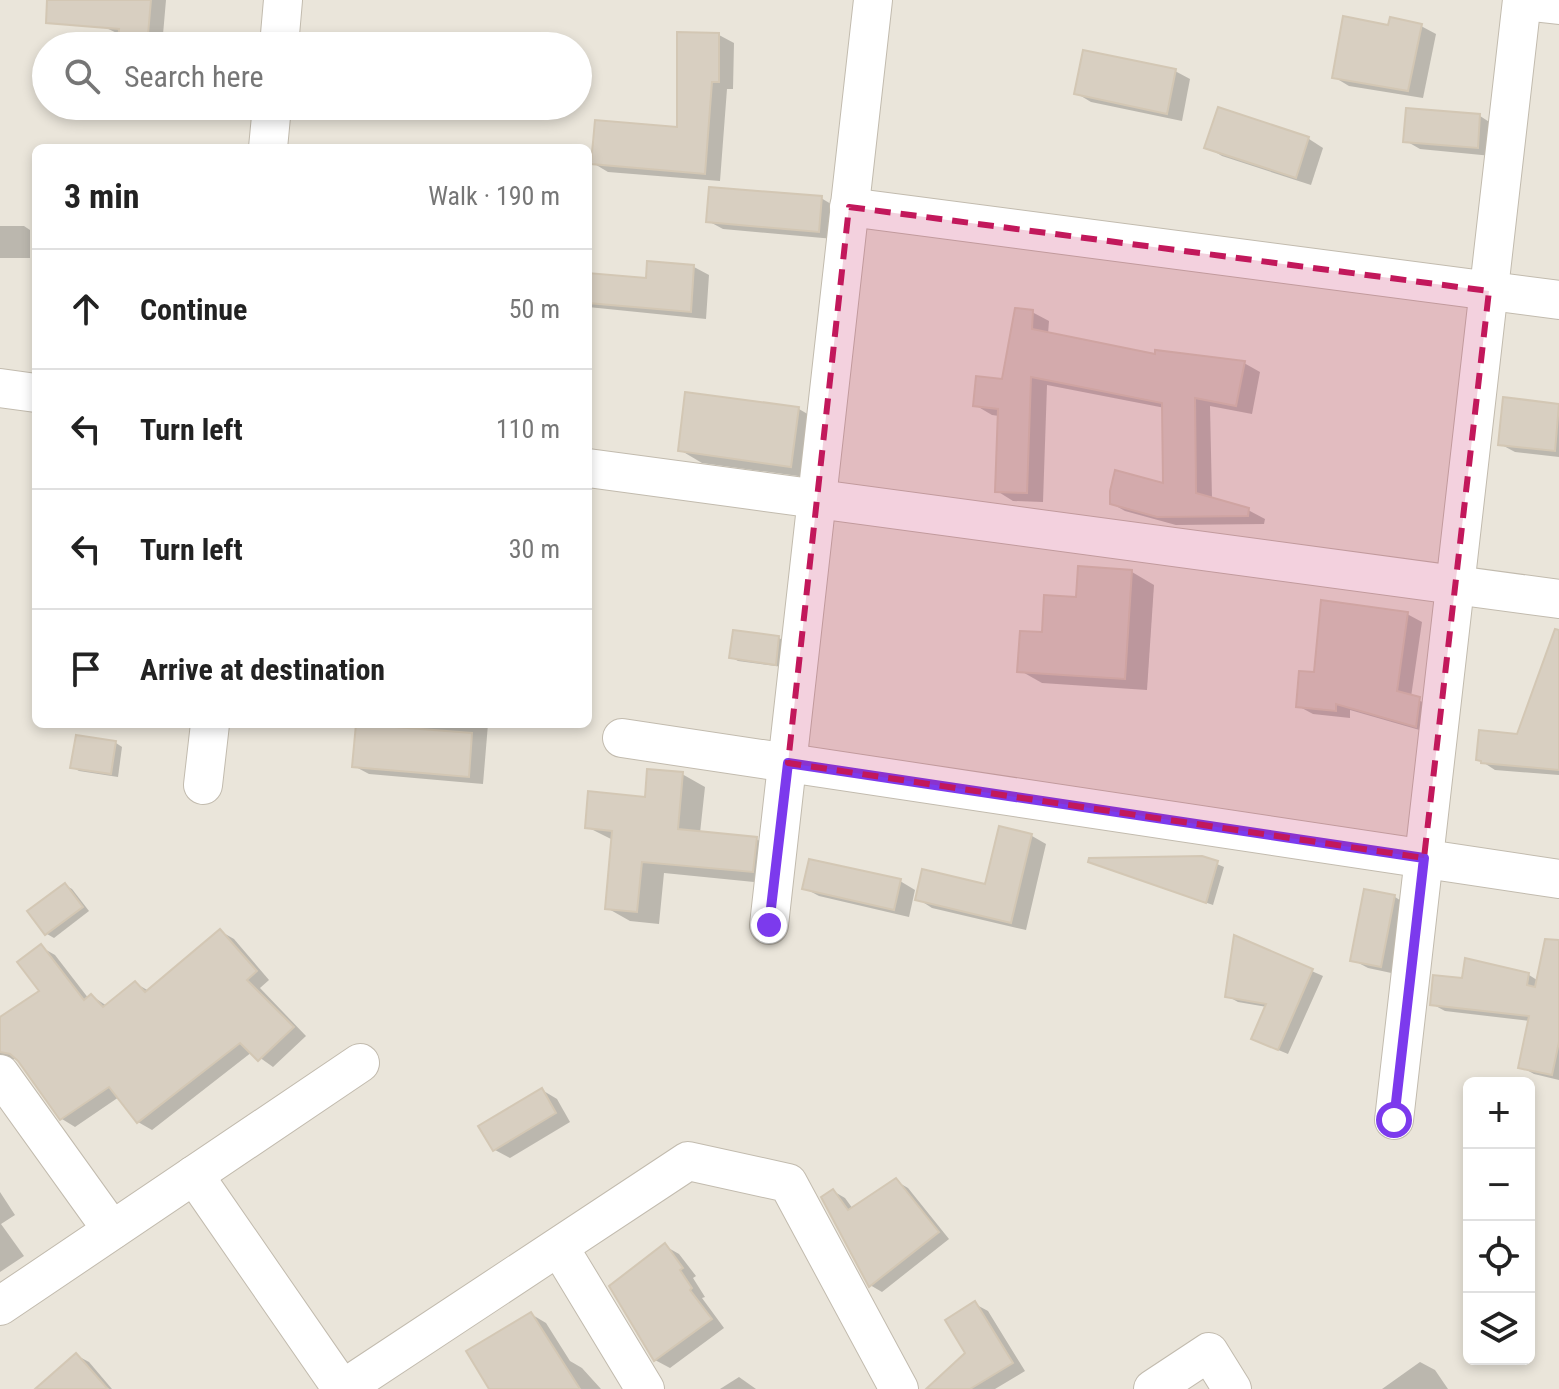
<!DOCTYPE html>
<html lang="en">
<head>
<meta charset="utf-8">
<style>
  body { margin:0; font-family:"Roboto Condensed",sans-serif; background:#f2f2f2; color:#222 }
  .controls { position:absolute; right:24px; bottom:24px; display:grid; overflow:hidden; border-radius:12px; box-shadow:0 4px 12px #0003 }
  .controls button { width:72px; height:72px; display:grid; place-items:center; padding:0; border:0; border-bottom:2px solid #e0e0e0; background:#fff; color:#222; font:40px sans-serif }
  .stop { position:absolute; width:24px; height:24px; margin:-18px; border:6px solid #7c3aed; border-radius:50%; background:#fff }
  .stop.end { background:#7c3aed; border-color:#fff; box-shadow:0 2px 8px #0008 }
  .list { margin:0; padding:0; list-style:none }
  h2 { display:flex; justify-content:space-between; align-items:center; height:104px; margin:0; padding:0 32px; font-size:34px }
  h2 small { font-size:26px; font-weight:400; color:#767676 }
  .list li { display:grid; grid-template-columns:52px 1fr auto; gap:24px; align-items:center; box-sizing:border-box; height:120px; padding:0 32px; border-top:2px solid #e0e0e0 }
  .list b { display:block; font-size:30px; white-space:nowrap }
  .list em { font-size:26px; font-style:normal; color:#767676 }
  .icon { flex:none; width:44px; height:44px; fill:none; stroke:currentColor; stroke-width:2; stroke-linecap:round; stroke-linejoin:round }
  .map { position:relative; flex:none; width:1559px; height:1389px; overflow:hidden }
  .search { position:absolute; background:#fff; box-shadow:0 4px 12px #0003; left:32px; top:32px; width:560px; height:88px; display:flex; align-items:center; gap:20px; box-sizing:border-box; padding:0 28px; border-radius:44px; color:#767676; font-size:30px }
  .panel { position:absolute; background:#fff; box-shadow:0 4px 12px #0003; left:32px; top:144px; width:560px; height:584px; border-radius:12px }
  .map>svg:first-child { display:block }
  .residential { fill:#eae5da; fill-rule:evenodd }
  .shadow { fill:#0003 }
  .building { fill:#d8cfc1; stroke:#d3c7b4; stroke-width:2 }
  .lines { fill:none; stroke-linecap:round; stroke-linejoin:round }
  .minor-casing { stroke:#c2bbae; stroke-width:40 }
  .tertiary-casing { stroke:#c2bbae; stroke-width:46 }
  .minor { stroke:#fff; stroke-width:38 }
  .tertiary { stroke:#fff; stroke-width:44 }
  .route { stroke:#7c3aed; stroke-width:10 }
  .marked { fill:#c2185b; fill-opacity:0.2; stroke:#c2185b; stroke-width:6; stroke-dasharray:16 10; stroke-linejoin:round }
</style>
</head>
<body>
<div class="map">
<svg width="1559" height="1389" viewBox="0 0 1559 1389">
  <rect width="100%" height="100%" fill="#f6f3ec"/>
  <!-- residential -->
  <path class="residential" d="M0,0H1559V1389H0ZM46,46H578V106H46ZM36,148H588V724H36ZM1469,1083H1529V1359H1469Z"/>
  <!-- shadow -->
  <g class="shadow">
    <polygon points="105,0 166,0 162,46 120,46 121,35 102,26"/>
    <polygon points="1421,26 1436,34 1423,98 1349,86 1334,77"/>
    <polygon points="719,35 734,43 733,89 727,89 720,181 608,172 593,163 679,129"/>
    <polygon points="1175,71 1190,79 1182,121 1091,102 1076,93"/>
    <polygon points="1219,110 1309,139 1323,148 1311,185 1222,156 1207,147"/>
    <polygon points="1480,116 1494,125 1492,156 1420,149 1406,141"/>
    <polygon points="821,198 836,207 834,239 723,229 708,221"/>
    <polygon points="0,226 24,226 30,230 30,258 0,258"/>
    <polygon points="694,267 709,275 706,319 588,307 588,275 648,280"/>
    <polygon points="1032,312 1049,321 1048,334 1157,356 1244,363 1260,372 1252,414 1210,406 1212,499 1248,510 1265,519 1264,524 1176,525 1125,511 1109,502 1117,472 1165,486 1165,408 1047,385 1043,502 1013,501 997,491 999,416 992,415 975,405 1004,381"/>
    <polygon points="1505,400 1559,406 1559,457 1515,452 1500,444"/>
    <polygon points="799,409 821,422 813,478 702,463 680,450"/>
    <polygon points="1132,572 1154,585 1147,690 1042,683 1019,670 1043,634 1078,599"/>
    <polygon points="1407,614 1422,622 1411,697 1434,707 1430,733 1350,710 1350,718 1313,714 1298,706"/>
    <polygon points="779,638 786,642 783,667 738,661 731,657"/>
    <polygon points="1559,662 1559,775 1495,770 1478,759 1519,736"/>
    <polygon points="367,724 488,724 483,784 369,774 354,766"/>
    <polygon points="116,743 122,747 118,777 79,771 72,767"/>
    <polygon points="682,774 705,787 700,833 756,839 779,852 775,884 664,873 659,924 630,921 607,908 613,840 587,827 647,799"/>
    <polygon points="1032,836 1046,844 1026,930 932,908 918,899 987,886"/>
    <polygon points="1202,858 1224,867 1213,905 1098,865"/>
    <polygon points="900,881 915,890 909,917 819,896 804,888"/>
    <polygon points="65,885 72,889 89,911 54,938 47,934"/>
    <polygon points="1395,897 1409,906 1396,974 1368,968 1353,960"/>
    <polygon points="220,931 234,939 269,980 260,988 306,1036 273,1067 252,1052 152,1130 138,1122 119,1097 75,1127 62,1119 19,1060 14,1059 0,1065 0,1020 42,991 41,947 55,955 89,999 92,996 107,1006 135,983 149,991"/>
    <polygon points="1236,938 1323,976 1288,1054 1264,1044 1267,1007 1238,1002 1227,996"/>
    <polygon points="1467,961 1529,975 1559,994 1559,1080 1534,1074 1521,1067 1530,1021 1445,1011 1432,1004 1464,981"/>
    <polygon points="542,1090 557,1099 570,1122 510,1158 495,1150"/>
    <polygon points="896,1181 908,1188 949,1239 882,1292 870,1285 833,1191 845,1198 853,1209"/>
    <polygon points="0,1192 15,1215 1,1224 24,1256 0,1272"/>
    <polygon points="665,1246 679,1254 696,1276 693,1278 705,1297 702,1298 724,1328 670,1368 655,1360 611,1287"/>
    <polygon points="975,1304 988,1311 1025,1371 995,1389 929,1389 968,1353"/>
    <polygon points="531,1314 546,1323 570,1361 582,1368 601,1389 491,1389"/>
    <polygon points="76,1355 89,1362 112,1389 38,1389"/>
    <polygon points="1420,1362 1435,1370 1448,1389 1382,1389"/>
    <polygon points="739,1377 756,1389 720,1389"/>
  </g>
  <!-- building -->
  <g class="building">
    <polygon points="47,0 151,0 147,46 118,46 119,29 46,23"/>
    <polygon points="1343,16 1388,25 1390,17 1422,24 1408,91 1332,78"/>
    <polygon points="677,32 719,33 719,82 712,82 705,174 591,164 595,120 677,127"/>
    <polygon points="1083,50 1176,69 1167,114 1074,94"/>
    <polygon points="1218,107 1309,137 1296,178 1204,148"/>
    <polygon points="1406,108 1480,114 1478,148 1403,142"/>
    <polygon points="709,187 822,196 819,232 706,222"/>
    <polygon points="647,261 694,265 691,312 588,303 588,273 646,278"/>
    <polygon points="1015,308 1033,310 1032,329 1155,354 1155,350 1245,361 1236,406 1195,398 1196,493 1249,508 1248,516 1157,517 1110,504 1110,491 1115,470 1163,483 1162,403 1031,377 1027,493 995,492 998,409 973,406 976,376 1002,379"/>
    <polygon points="685,392 799,407 791,467 678,451"/>
    <polygon points="1503,397 1559,404 1555,451 1498,445"/>
    <polygon points="1078,566 1132,570 1125,679 1017,672 1020,631 1042,632 1044,595 1076,597"/>
    <polygon points="1321,600 1408,612 1397,691 1420,697 1416,727 1336,704 1336,711 1296,707 1299,671 1314,672"/>
    <polygon points="1555,629 1559,630 1559,770 1481,763 1481,761 1476,760 1479,730 1517,734"/>
    <polygon points="733,630 779,636 776,665 729,658"/>
    <polygon points="356,724 472,733 469,777 352,767"/>
    <polygon points="76,735 116,741 111,774 70,768"/>
    <polygon points="647,769 683,772 678,829 757,837 753,872 642,862 637,912 605,909 612,831 585,828 588,791 645,797"/>
    <polygon points="999,826 1032,834 1011,923 915,900 922,869 985,884"/>
    <polygon points="1202,856 1218,861 1206,903 1088,862 1089,858"/>
    <polygon points="809,859 901,879 894,910 802,889"/>
    <polygon points="65,883 83,907 45,935 27,911"/>
    <polygon points="1364,889 1395,895 1381,967 1350,961"/>
    <polygon points="220,929 257,971 247,980 294,1027 258,1061 240,1043 137,1123 109,1087 60,1120 18,1061 10,1054 0,1052 0,1017 39,991 17,962 41,944 84,1000 91,994 103,1007 135,981 145,992"/>
    <polygon points="1234,935 1313,969 1278,1050 1251,1039 1266,1004 1225,997"/>
    <polygon points="1545,939 1559,940 1559,1042 1552,1075 1518,1068 1529,1016 1430,1005 1433,975 1462,978 1465,958 1529,973 1527,985 1535,987"/>
    <polygon points="542,1088 556,1113 493,1151 478,1126"/>
    <polygon points="896,1178 939,1232 869,1287 821,1197 833,1189 848,1210"/>
    <polygon points="665,1243 683,1268 680,1270 692,1288 690,1290 712,1319 654,1361 609,1286"/>
    <polygon points="975,1301 1013,1363 970,1389 926,1389 965,1353 945,1320"/>
    <polygon points="531,1312 580,1389 489,1389 466,1351"/>
    <polygon points="76,1353 108,1389 35,1389"/>
  </g>
  <g class="lines">
    <defs>
      <g id="minor">
        <polyline points="279,46 283,0"/>
        <polyline points="268,148 272,106"/>
        <polyline points="849,207 1559,300"/>
        <polyline points="0,388 36,393"/>
        <polyline points="588,468 1559,599"/>
        <polyline points="622,738 1559,879"/>
        <polyline points="203,785 210,724"/>
        <polyline points="769,925 873,0"/>
        <polyline points="0,1074 112,1230"/>
        <polyline points="1394,1120 1522,0"/>
        <polyline points="194,1175 342,1389"/>
        <polyline points="559,1247 645,1389"/>
        <polyline points="0,1306 360,1063"/>
        <polyline points="343,1389 688,1161 788,1183 899,1389"/>
        <polyline points="1153,1389 1209,1352 1232,1389"/>
      </g>
      <polyline id="tertiary" points="1541,0 1559,2"/>
    </defs>
    <!-- minor casing -->
    <use href="#minor" class="minor-casing"/>
    <!-- tertiary casing -->
    <use href="#tertiary" class="tertiary-casing"/>
    <!-- minor -->
    <use href="#minor" class="minor"/>
    <!-- tertiary -->
    <use href="#tertiary" class="tertiary"/>
  </g>
  <g class="lines">
    <!-- route -->
    <polyline class="route" points="769,925 788,763 1424,858 1394,1120"/>
  </g>
  <!-- marked area -->
  <path class="marked" d="M849,207L1489,291L1424,858L788,763Z"/>
</svg>
<div class="controls">
<button>+</button>
<button>−</button>
<button><svg class="icon" aria-label="locate" viewBox="0 0 24 24"><circle cx="12" cy="12" r="6"/><path d="M12 2v4M12 18v4M2 12h4M18 12h4"/></svg></button>
<button><svg class="icon" aria-label="layers" viewBox="0 0 24 24"><path d="M12 4l9 5-9 5-9-5zM3 14l9 5 9-5"/></svg></button>
</div>
<div class="stop" style="left:1394px;top:1120px"></div>
<div class="stop end" style="left:769px;top:925px"></div>
<div class="search"><svg class="icon" aria-label="search" viewBox="0 0 24 24"><circle cx="10" cy="10" r="6"/><path d="M15 15l6 6"/></svg>Search here</div>
<section class="panel">
<h2>3 min<small>Walk · 190 m</small></h2>
<ul class="list">
<li><svg class="icon" aria-label="ahead" viewBox="0 0 24 24"><path d="M12 20V5M6 11l6-6 6 6"/></svg><div><b>Continue</b></div><em>50 m</em></li>
<li><svg class="icon" aria-label="left" viewBox="0 0 24 24"><path d="M17 20v-9H6M10 6l-5 5 5 5"/></svg><div><b>Turn left</b></div><em>110 m</em></li>
<li><svg class="icon" aria-label="left" viewBox="0 0 24 24"><path d="M17 20v-9H6M10 6l-5 5 5 5"/></svg><div><b>Turn left</b></div><em>30 m</em></li>
<li><svg class="icon" aria-label="arrive" viewBox="0 0 24 24"><path d="M6 21V4h12l-3 4 3 4H6"/></svg><div><b>Arrive at destination</b></div></li>
</ul>
</section>
</div>
</body>
</html>
